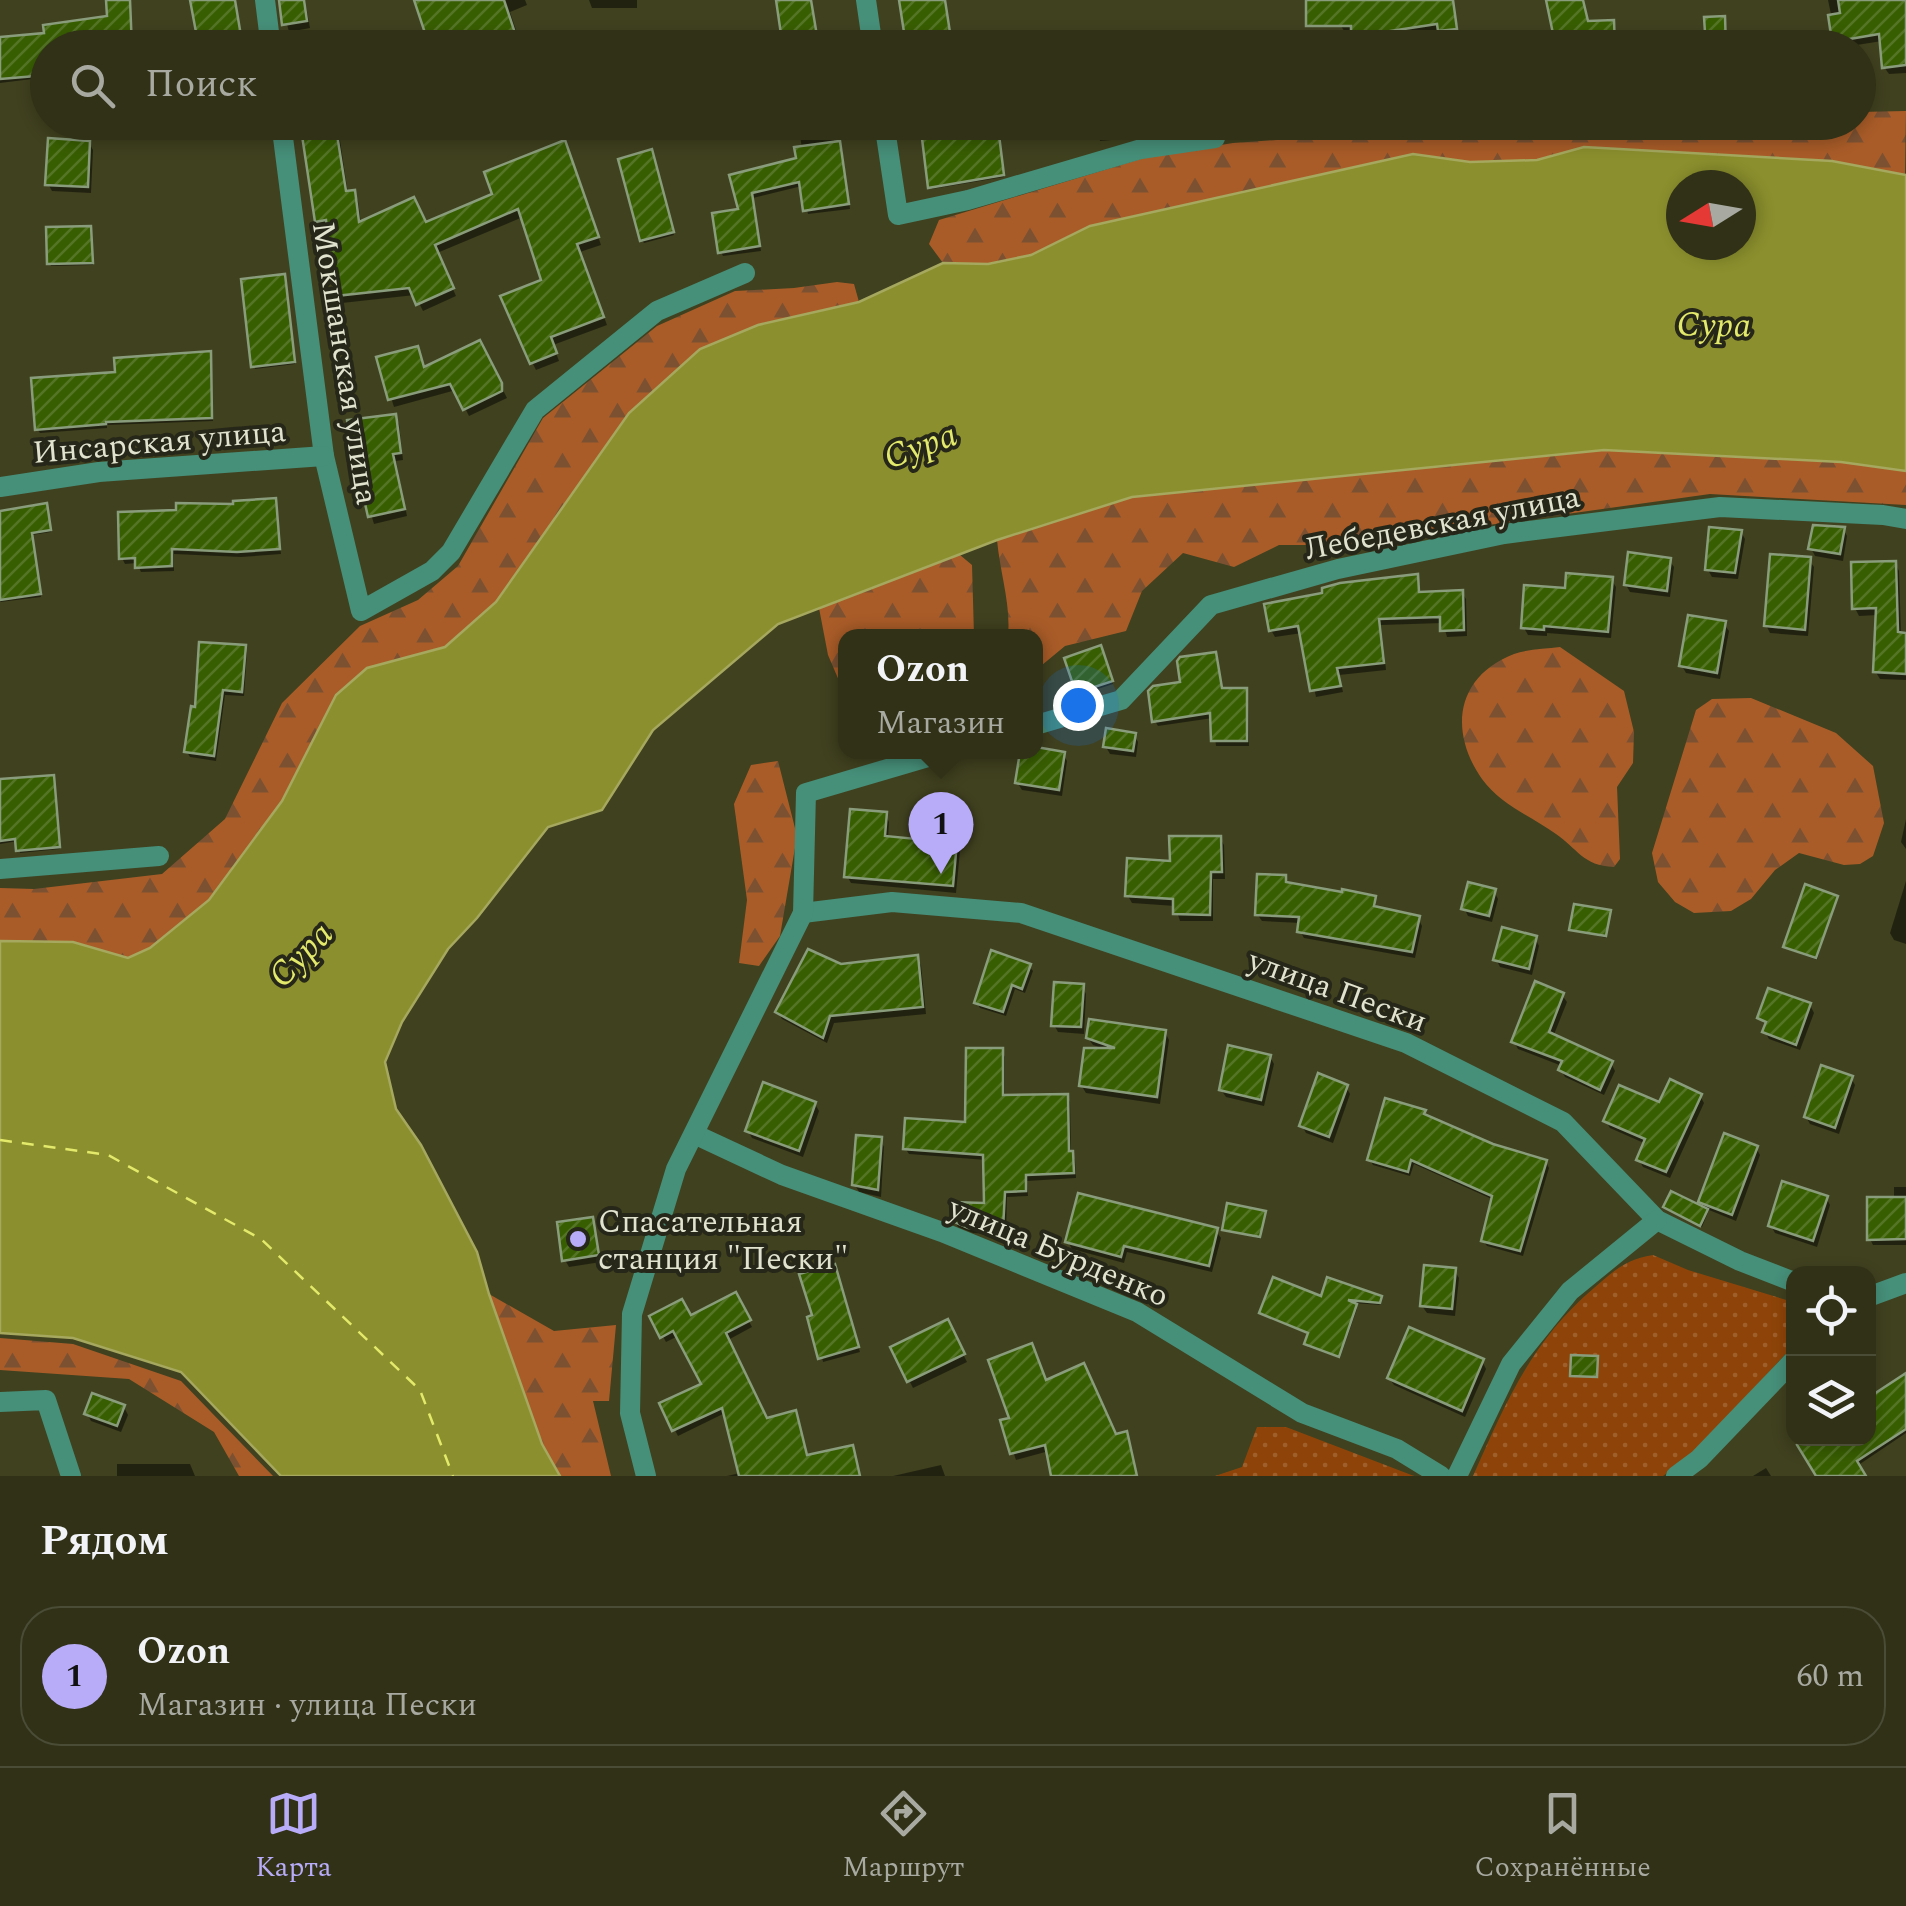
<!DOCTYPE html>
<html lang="ru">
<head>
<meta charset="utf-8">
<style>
  body { margin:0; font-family:Spectral,serif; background:#3c3d24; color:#f1f3f6 }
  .controls { position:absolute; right:30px; bottom:30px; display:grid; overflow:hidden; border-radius:20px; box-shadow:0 5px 15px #0003 }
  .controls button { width:90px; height:90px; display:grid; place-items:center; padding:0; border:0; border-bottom:2px solid #4b4c36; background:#303117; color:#f1f3f6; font:50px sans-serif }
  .compass { position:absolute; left:1666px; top:170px; width:90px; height:90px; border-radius:50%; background:#303117; box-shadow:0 5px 15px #0003; rotate:259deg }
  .you { position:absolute; left:1078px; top:705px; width:35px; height:35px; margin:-25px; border:8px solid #fff; border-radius:50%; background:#1a73e8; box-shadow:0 0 0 15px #1a73e833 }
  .badge { display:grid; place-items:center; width:65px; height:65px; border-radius:50%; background:#b8abf7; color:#111; font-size:32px; font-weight:700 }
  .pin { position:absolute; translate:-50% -82px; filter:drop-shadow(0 2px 5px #0008) }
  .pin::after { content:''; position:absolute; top:52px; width:35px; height:30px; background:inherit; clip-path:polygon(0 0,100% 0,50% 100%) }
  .popup { position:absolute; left:838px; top:629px; width:205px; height:130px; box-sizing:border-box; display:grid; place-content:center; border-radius:20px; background:#303117; filter:drop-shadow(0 2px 8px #0005); font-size:32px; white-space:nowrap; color:#a8a9a1 }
  .popup b { font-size:38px; color:#f1f3f6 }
  .popup::after { content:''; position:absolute; left:50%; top:100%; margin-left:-20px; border:20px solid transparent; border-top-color:#303117 }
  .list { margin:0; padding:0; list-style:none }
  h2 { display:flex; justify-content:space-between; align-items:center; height:130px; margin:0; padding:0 40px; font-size:42px }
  h2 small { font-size:32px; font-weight:400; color:#a8a9a1 }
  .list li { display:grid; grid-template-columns:65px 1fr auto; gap:30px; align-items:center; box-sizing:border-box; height:140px; margin:0 20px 20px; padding:0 20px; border:2px solid #4b4c36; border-radius:40px }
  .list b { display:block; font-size:38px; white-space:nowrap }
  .list p { margin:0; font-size:32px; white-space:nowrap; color:#a8a9a1 }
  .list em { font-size:32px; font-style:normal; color:#a8a9a1 }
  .icon { flex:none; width:55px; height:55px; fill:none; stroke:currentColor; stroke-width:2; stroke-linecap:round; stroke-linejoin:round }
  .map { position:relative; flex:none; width:1906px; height:1476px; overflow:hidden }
  .search { position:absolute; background:#303117; box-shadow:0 5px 15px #0003; left:30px; right:30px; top:30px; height:110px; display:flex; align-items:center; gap:25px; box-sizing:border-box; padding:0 35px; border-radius:55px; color:#a8a9a1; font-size:38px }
  .sheet { height:290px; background:#303117 }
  nav { display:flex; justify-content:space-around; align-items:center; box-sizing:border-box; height:140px; border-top:2px solid #4b4c36; background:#303117; font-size:28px; color:#a8a9a1 }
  nav a { display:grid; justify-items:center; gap:5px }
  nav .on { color:#b8abf7 }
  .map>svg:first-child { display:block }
  .grass { fill:url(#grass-dots) }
  .forest { fill:url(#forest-firs) }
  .water { fill:#8b8f2d; stroke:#a5a85e; stroke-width:2.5; fill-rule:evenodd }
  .shadow { fill:#0007 }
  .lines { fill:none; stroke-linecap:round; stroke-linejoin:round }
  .ferry { stroke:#e3e96b; stroke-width:2.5; stroke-dasharray:12 10; stroke-linecap:butt }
  .building { fill:url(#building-hatch); stroke:#899c7b; stroke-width:2.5 }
  .minor { stroke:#468f79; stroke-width:20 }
  .tertiary { stroke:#468f79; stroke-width:20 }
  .poi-dot { fill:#b8abf7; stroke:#262718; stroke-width:4 }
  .labels { text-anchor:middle; stroke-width:8; stroke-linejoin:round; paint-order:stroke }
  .street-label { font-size:32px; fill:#e1e3cf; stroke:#262718 }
  .poi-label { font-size:32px; fill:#e1e3cf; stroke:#262718; text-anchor:start }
  .water-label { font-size:35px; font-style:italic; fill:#e3e96b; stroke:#262718 }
</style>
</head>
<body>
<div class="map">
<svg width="1906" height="1476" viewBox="0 0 1906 1476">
  <defs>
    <pattern id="grass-dots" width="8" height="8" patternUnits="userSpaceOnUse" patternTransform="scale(2.5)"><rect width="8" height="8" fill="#8e4408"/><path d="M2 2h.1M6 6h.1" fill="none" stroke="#9e5f2b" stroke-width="1.8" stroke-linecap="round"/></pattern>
    <pattern id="forest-firs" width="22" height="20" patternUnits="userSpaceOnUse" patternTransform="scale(2.5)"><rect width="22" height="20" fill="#a95c28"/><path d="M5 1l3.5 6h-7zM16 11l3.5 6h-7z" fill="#7c5132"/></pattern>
    <pattern id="building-hatch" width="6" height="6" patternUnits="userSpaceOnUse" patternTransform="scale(2.5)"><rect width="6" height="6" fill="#385e02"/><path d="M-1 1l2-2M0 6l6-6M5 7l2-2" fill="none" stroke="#547526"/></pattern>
  </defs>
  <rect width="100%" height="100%" fill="#40411f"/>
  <!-- grass -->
  <g class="grass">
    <path d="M1653,1255L1688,1270L1793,1302V1346L1693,1454L1663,1476H1473C1505,1404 1532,1340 1594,1288C1616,1269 1625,1260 1653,1255Z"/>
    <polygon points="1257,1427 1286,1427 1414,1476 1215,1476 1242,1467"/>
  </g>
  <!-- forest -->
  <g class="forest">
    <polygon points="1906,111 1905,175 1832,161 1584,147 1537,160 1470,162 1413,154 1090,226 1031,255 988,264 943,263 929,244 939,220 1147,157 1233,143 1374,133 1463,137 1572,122 1858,122 1859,112"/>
    <polygon points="837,282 854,284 859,302 758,325 571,494 496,602 445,647 367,668 336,695 282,801 209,900 150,948 127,958 73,942 0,941 0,888 34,889 162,874 225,819 282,703 360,626 418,600 458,566 543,418 657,326 735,291 794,288"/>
    <path d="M1604,450L1841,462L1906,471V505L1710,494L1344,545H1279L1234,567L1183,553L1142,591L1126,631L1065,646L1036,670V636H1008C1011,604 1000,573 997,540L1132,497Z"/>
    <polygon points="960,555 972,565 974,636 846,636 846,684 840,683 828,655 819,608"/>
    <path d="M1560,647L1624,691L1634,732L1633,763L1617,787L1620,859L1614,867C1583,866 1577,848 1556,834C1531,816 1501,805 1482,779C1449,732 1455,677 1514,654C1528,649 1545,649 1560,647Z"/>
    <polygon points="1751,698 1836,733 1873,766 1884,823 1873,856 1860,864 1844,865 1799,853 1775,870 1751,899 1731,911 1694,913 1675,902 1658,882 1652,853 1696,710 1712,699"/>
    <polygon points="778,761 797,836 780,936 759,966 739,963 747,900 734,804 751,765"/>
    <polygon points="489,1294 554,1331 616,1325 609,1401 593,1401 611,1476 560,1476 542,1444"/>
    <polygon points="0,1338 73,1344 181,1381 273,1476 239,1476 214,1432 129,1379 0,1370"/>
  </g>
  <!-- water -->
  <path class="water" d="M1584,147L1832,161L1906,175V471L1841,462L1604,450L1132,497L997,540L778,624L653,730L602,810L548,827L477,918L448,949L402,1022L385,1062L396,1109L421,1145L477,1252L489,1294L542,1444L560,1476H281L181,1372L73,1338L0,1333V941L73,942L128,958L150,948L209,900L282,801L336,695L367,668L445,647L496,602L629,413L700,349L758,325L859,302L943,263L988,264L1031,255L1090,226L1413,154L1470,162L1537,160ZM1681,185H1741V245H1681Z"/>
  <!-- shadow -->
  <g class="shadow">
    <polygon points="193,0 235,0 243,48 48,48 48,77 0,83 0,40 47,36 109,18 129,2 133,39 199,36"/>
    <polygon points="281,0 305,0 310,28 289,32"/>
    <polygon points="417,0 525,0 527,5 510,12 522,48 432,48"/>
    <polygon points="589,0 637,0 637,8 592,8"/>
    <polygon points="945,0 951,41 910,47 908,44"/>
    <polygon points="1342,0 1451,1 1460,36 1428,40 1428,48 1354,48 1354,32 1345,32 1340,25"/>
    <polygon points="1549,0 1583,0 1588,23 1613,22 1616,48 1488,48 1546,43 1545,39 1556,38"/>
    <polygon points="1828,0 1906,0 1906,73 1889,74 1884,67 1882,41 1838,48"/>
    <polygon points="301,122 366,122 338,127 348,194 353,193 358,201 361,224 426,225 495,195 569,151 601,245 580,252 607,325 553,345 559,361 536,370 532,362 544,282 523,217 437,253 456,296 423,311 415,295 342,303 338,295 330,228 322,229 317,221"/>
    <polygon points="798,122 831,122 835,144 839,144 842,148 850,209 808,214 802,186 753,198 761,251 723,256 721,252 741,211 732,176 798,160 802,149"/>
    <polygon points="923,122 997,122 1004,177 932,189"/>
    <polygon points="1096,122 1181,122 1181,126 1134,132 1135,138 1100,141"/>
    <polygon points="89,143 93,150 91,193 52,191 48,184"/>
    <polygon points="653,155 674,235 644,243 642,240"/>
    <polygon points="90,228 93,265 51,266 50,263"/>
    <polygon points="286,279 295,364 255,369 254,366"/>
    <polygon points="479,343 507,398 469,416 456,390 394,407 379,359 417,349 425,369"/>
    <polygon points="209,354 213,421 107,425 107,428 40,433 37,429"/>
    <polygon points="395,417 399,424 403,460 396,461 407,516 374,524 354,458"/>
    <polygon points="275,500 281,554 241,557 174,554 174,571 141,572 137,563 125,564 122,558 236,507"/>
    <polygon points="47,509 51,532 32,535 41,597 0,602 0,513"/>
    <polygon points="1843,529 1847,536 1843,561 1815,556 1811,548"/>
    <polygon points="1741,532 1745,539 1738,579 1712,577 1708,570"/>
    <polygon points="1669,560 1674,567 1670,597 1630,592 1626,585"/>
    <polygon points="1809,560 1814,567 1808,636 1770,633 1766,625"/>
    <polygon points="1895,563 1899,571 1901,635 1906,635 1906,680 1880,679 1875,671 1878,615 1859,616 1855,608"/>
    <polygon points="1417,576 1421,594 1462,593 1466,599 1467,636 1447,637 1443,623 1381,625 1386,670 1339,675 1343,692 1316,697 1302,633 1275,637 1271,630"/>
    <polygon points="1611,579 1616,587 1611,638 1547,633 1547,636 1528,635 1524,628 1567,591"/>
    <polygon points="1724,624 1729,631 1720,679 1686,673 1682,666"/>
    <polygon points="244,648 247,653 244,696 225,695 216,761 190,757 187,752 198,710"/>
    <polygon points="1102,651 1113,684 1079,695 1078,692"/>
    <polygon points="1215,655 1222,691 1245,691 1248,696 1249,746 1216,746 1213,718 1158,726 1155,721 1183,684"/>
    <polygon points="1134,735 1138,742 1136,757 1110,754 1106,747"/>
    <polygon points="1036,750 1063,754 1067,761 1062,796 1022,790 1017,782 1022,752"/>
    <polygon points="53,778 60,849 20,853 18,841 0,844 0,784"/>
    <polygon points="885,814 889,822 888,839 928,842 958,823 962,830 956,893 851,883 847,876"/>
    <polygon points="1906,819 1906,849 1901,842"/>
    <polygon points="1220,838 1224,845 1225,879 1213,879 1213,921 1180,921 1175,906 1132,903 1128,896 1172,863"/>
    <polygon points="1285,878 1289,885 1374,899 1378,910 1418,918 1422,926 1415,958 1304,938 1300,931 1301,923 1262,921 1257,914"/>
    <polygon points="1906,881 1906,944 1894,940 1890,933"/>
    <polygon points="1494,891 1498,899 1492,922 1468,916 1464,908"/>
    <polygon points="1836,898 1817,960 1787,949 1786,946"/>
    <polygon points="1609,912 1606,938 1572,929"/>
    <polygon points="1535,938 1539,946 1532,975 1500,967 1496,959"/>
    <polygon points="917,958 921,965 926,1014 834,1023 827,1043 782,1019 778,1012 841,966"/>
    <polygon points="1029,966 1033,971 1025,993 1015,989 1006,1016 980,1008 977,1003"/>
    <polygon points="1082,986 1086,994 1084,1034 1058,1032 1054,1025"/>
    <polygon points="1562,995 1567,1002 1553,1037 1611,1063 1615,1071 1604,1095 1565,1077 1561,1070 1562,1066 1518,1049 1514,1042"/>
    <polygon points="1810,1005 1814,1013 1800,1050 1769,1039 1765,1032 1767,1027 1760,1018"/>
    <polygon points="1165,1032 1169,1040 1160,1104 1086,1093 1081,1085 1105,1049 1093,1045 1088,1038"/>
    <polygon points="1002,1051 1005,1057 1005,1097 1067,1096 1070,1102 1071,1153 1075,1160 1076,1178 1027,1181 1028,1196 1007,1197 1006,1235 973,1233 958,1227 954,1221 987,1205 986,1160 909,1154 905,1148 968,1125"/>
    <polygon points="1270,1057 1274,1064 1264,1106 1226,1097 1221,1090"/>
    <polygon points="1851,1078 1855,1085 1839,1134 1810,1124 1806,1117"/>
    <polygon points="1346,1087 1350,1094 1333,1143 1306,1133 1302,1126"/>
    <polygon points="1700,1096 1704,1103 1670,1178 1643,1167 1639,1160 1646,1144 1610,1128 1606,1121"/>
    <polygon points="815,1104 819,1111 803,1157 752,1138 748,1131"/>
    <polygon points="1424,1112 1427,1117 1492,1146 1546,1162 1549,1168 1523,1256 1487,1246 1483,1241 1494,1200 1414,1164 1410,1176 1373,1165 1370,1160"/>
    <polygon points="880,1139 884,1147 881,1197 859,1192 855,1185"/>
    <polygon points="1756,1148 1760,1155 1736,1221 1709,1210 1702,1227 1668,1210 1666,1207 1706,1210 1701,1202"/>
    <polygon points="1894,1187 1906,1187 1906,1245 1873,1245 1870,1239 1894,1200"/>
    <polygon points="1826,1198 1830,1205 1817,1247 1775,1233 1771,1226"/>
    <polygon points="1264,1213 1261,1239 1224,1229"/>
    <polygon points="591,1219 601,1262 569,1267 565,1260"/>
    <polygon points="1216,1231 1221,1238 1212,1272 1127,1252 1124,1263 1072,1249 1068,1242"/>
    <polygon points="1454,1270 1459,1278 1455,1316 1427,1313 1422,1306"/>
    <polygon points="836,1272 860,1352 823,1362 815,1317"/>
    <polygon points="735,1295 752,1327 728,1340 766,1420 795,1413 808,1457 852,1448 859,1469 828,1476 727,1476 740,1473 725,1413 678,1436 662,1405 704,1385 678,1336 666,1342 652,1317 690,1319"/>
    <polygon points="1380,1298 1381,1305 1353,1303 1357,1309 1340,1358 1308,1347 1310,1335 1261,1313 1322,1300"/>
    <polygon points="947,1322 967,1362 913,1388 893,1348"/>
    <polygon points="1482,1361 1486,1369 1465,1417 1394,1385 1389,1378"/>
    <polygon points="1906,1375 1906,1433 1857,1466 1863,1476 1819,1476 1868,1438 1890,1383"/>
    <polygon points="1046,1383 1116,1437 1126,1434 1138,1476 1054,1476 1049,1451 1016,1460 1003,1422 1013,1420"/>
    <polygon points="124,1407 128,1415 121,1432 91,1421 87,1414"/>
    <polygon points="117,1464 190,1464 195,1476 117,1476"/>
    <polygon points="941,1465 945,1476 893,1476"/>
    <polygon points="1766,1468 1771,1476 1753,1476"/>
  </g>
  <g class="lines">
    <!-- ferry -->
    <polyline class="ferry" points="0,1140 108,1155 261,1239 420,1390 453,1476"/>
  </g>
  <!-- building -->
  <g class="building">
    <polygon points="106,0 130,0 132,48 48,48 48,75 0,79 0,37 44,33 43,25 107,16"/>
    <polygon points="190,0 235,0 243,48 199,48"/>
    <polygon points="279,0 304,0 307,21 282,25"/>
    <polygon points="414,0 504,0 520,48 430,48"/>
    <polygon points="776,0 811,0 819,48 783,48"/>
    <polygon points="899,0 945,0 951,39 906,45"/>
    <polygon points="1306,0 1453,0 1457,29 1438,31 1437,24 1351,37 1351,26 1306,26"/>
    <polygon points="1546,0 1583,0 1588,21 1614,20 1615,48 1556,48"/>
    <polygon points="1838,0 1906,0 1906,65 1882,68 1879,34 1832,42 1828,15 1840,13"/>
    <polygon points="1725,16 1726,48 1706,48 1704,17"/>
    <polygon points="300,122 335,122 346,191 355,190 359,222 414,197 426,222 492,194 484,172 565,140 599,237 577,244 604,317 551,337 557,353 530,364 500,296 541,280 518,209 435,245 454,288 416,305 409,288 335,296 326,220 315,222"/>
    <polygon points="920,122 988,122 989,128 998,127 1004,175 928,188"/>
    <polygon points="48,138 90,141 88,187 45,185"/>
    <polygon points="840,141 849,204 803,211 799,182 752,193 760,246 718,253 712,213 738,209 729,175 796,158 794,147"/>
    <polygon points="652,149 674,232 640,241 618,159"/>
    <polygon points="91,226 93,263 47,264 46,227"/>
    <polygon points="285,274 295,362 251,367 241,279"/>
    <polygon points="480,340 502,383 502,391 463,410 450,384 388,400 376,357 418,346 424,367"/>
    <polygon points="211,351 212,418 106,422 106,424 35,430 31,378 115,372 114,358"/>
    <polygon points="396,414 401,453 393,454 405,509 368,517 355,458 351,459 347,420"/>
    <polygon points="276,498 280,549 237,552 172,549 172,566 135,568 135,558 119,559 118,512 176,510 176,503 233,504 233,501"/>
    <polygon points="47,503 51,530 32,533 41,594 0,600 0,511"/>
    <polygon points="1813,525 1845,527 1840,554 1808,549"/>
    <polygon points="1709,527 1742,530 1735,573 1705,570"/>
    <polygon points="1628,552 1671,558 1667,591 1624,585"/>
    <polygon points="1770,554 1811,557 1805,630 1764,626"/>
    <polygon points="1896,561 1898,632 1906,633 1906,674 1873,672 1876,608 1852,609 1851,562"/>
    <polygon points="1566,573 1613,577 1608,632 1544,626 1544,630 1521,628 1524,585 1565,588"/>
    <polygon points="1418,574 1419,592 1463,590 1464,630 1440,631 1440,617 1379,619 1384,663 1337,668 1341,686 1310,691 1298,626 1269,631 1264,604 1322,593 1322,588 1340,583"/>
    <polygon points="1688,615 1726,621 1717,673 1679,666"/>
    <polygon points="199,642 246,645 242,692 223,690 214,756 184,752 191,706 195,707"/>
    <polygon points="1101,645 1113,681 1076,693 1064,658"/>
    <polygon points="1216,652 1222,688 1247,688 1247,741 1211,741 1210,713 1152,722 1148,691 1153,686 1180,682 1177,661 1180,657"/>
    <polygon points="1106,728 1136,733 1133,751 1103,747"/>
    <polygon points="1036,747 1065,752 1059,790 1015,783 1020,752 1036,752"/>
    <polygon points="54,775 60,847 16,851 15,839 0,841 0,779"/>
    <polygon points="850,809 887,812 885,836 926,840 928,818 959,820 953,886 844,877"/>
    <polygon points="1169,836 1221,836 1222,872 1211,872 1210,915 1173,914 1173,899 1125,896 1127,858 1170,861"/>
    <polygon points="1257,874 1286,875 1286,882 1342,892 1342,889 1376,896 1374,906 1420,916 1412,952 1297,932 1299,917 1255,915"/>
    <polygon points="1468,882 1496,889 1489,916 1461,909"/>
    <polygon points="1805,884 1838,896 1816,958 1783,947"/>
    <polygon points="1574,904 1611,910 1606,936 1569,930"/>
    <polygon points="1502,927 1537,936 1529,969 1493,960"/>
    <polygon points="808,949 841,964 918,955 923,1007 830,1016 823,1038 775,1012"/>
    <polygon points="991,950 1031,964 1022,989 1012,985 1003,1012 974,1003"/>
    <polygon points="1535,981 1564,993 1549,1032 1613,1061 1600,1090 1558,1070 1562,1061 1511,1042"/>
    <polygon points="1054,982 1084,984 1081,1027 1051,1026"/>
    <polygon points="1768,988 1811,1003 1796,1045 1762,1032 1766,1022 1757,1018"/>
    <polygon points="1089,1019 1166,1030 1157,1097 1079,1086 1084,1048 1115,1048 1086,1038"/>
    <polygon points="1228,1045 1271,1055 1261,1100 1219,1090"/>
    <polygon points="966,1048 1003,1048 1003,1095 1068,1094 1069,1151 1073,1151 1074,1173 1026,1175 1026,1191 1005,1192 1003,1229 968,1228 952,1221 952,1202 984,1203 983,1155 903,1149 905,1118 965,1122"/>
    <polygon points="1821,1065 1853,1076 1835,1128 1804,1117"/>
    <polygon points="1318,1073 1348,1085 1329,1137 1299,1126"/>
    <polygon points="1670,1079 1702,1094 1666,1172 1636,1160 1645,1139 1603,1121 1619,1085 1659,1102"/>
    <polygon points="763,1082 816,1102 799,1151 745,1131"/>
    <polygon points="1385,1098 1426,1110 1424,1114 1493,1144 1547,1160 1520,1251 1481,1241 1492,1196 1411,1160 1408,1172 1367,1160"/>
    <polygon points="1724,1133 1758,1146 1732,1215 1698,1202"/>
    <polygon points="856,1135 882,1137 878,1190 852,1185"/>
    <polygon points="1782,1181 1828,1196 1813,1241 1768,1226"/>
    <polygon points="1671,1191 1708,1209 1700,1226 1663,1207"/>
    <polygon points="1078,1193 1218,1228 1209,1266 1124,1246 1121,1257 1065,1242"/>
    <polygon points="1867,1197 1906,1197 1906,1239 1867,1240"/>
    <polygon points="1227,1203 1266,1211 1260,1237 1222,1230"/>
    <polygon points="593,1217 599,1255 562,1261 557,1222"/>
    <polygon points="835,1264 859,1347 818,1359 807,1317 812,1315 799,1274"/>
    <polygon points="1424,1265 1456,1268 1452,1309 1420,1306"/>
    <polygon points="1273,1277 1321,1296 1327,1277 1382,1296 1380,1303 1348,1300 1357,1304 1339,1357 1304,1344 1308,1333 1259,1313"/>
    <polygon points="736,1292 751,1320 726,1333 767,1418 796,1410 807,1455 853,1445 860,1476 739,1476 722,1408 672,1431 659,1403 701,1384 673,1331 660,1338 649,1316 682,1299 691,1315"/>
    <polygon points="948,1319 965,1354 907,1382 890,1347"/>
    <polygon points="1409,1327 1484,1359 1462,1411 1387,1378"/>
    <polygon points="1032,1343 1046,1380 1084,1363 1116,1434 1127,1431 1137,1476 1051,1476 1045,1445 1010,1454 1000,1420 1009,1418 988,1360"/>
    <polygon points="1571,1355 1598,1356 1597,1377 1570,1376"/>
    <polygon points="1906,1373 1906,1429 1857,1461 1866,1476 1816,1476 1797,1445 1808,1438 1868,1438 1868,1398"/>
    <polygon points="92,1393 125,1405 117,1426 84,1414"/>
  </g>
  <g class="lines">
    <!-- minor -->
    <g class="minor">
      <polyline points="265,0 271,48"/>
      <polyline points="866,0 873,48"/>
      <polyline points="281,122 324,456 361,611 432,571 451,552 535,410 657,311 745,273"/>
      <polyline points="884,122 898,215 968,200 1141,149 1215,138"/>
      <polyline points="0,487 99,472 324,456"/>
      <polyline points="1036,725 1121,700 1211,605 1338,569 1504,534 1720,507 1883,515 1906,519"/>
      <polyline points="0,869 159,856"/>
      <polyline points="803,913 892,902 1021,913 1406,1043 1563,1122 1657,1220 1740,1261 1794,1282"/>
      <polyline points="694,1134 782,1175 942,1232 1137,1312 1302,1413 1397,1449 1441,1476"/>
      <polyline points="0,1402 46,1400 71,1476"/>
      <polyline points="646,1476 630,1413 632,1314 676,1169 803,913 806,793 945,752"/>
      <polyline points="1457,1476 1511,1364 1570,1291 1657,1220"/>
    </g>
    <!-- tertiary -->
    <g class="tertiary">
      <polyline points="1868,1297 1906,1283"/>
      <polyline points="1676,1476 1699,1459 1794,1360"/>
    </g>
  </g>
  <!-- markers -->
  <circle class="poi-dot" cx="578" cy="1239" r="10"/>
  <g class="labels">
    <!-- street labels -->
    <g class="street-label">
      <text transform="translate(346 363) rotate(81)" y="11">Мокшанская улица</text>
      <text transform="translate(159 441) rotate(-5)" y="11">Инсарская улица</text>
      <text transform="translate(1442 522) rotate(-11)" y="11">Лебедевская улица</text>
      <text transform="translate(1338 990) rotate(20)" y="11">улица Пески</text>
      <text transform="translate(1059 1251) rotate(23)" y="11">улица Бурденко</text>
    </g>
    <!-- poi labels -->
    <g class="poi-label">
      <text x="598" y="1232">Спасательная<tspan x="598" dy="37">станция "Пески"</tspan></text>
    </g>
    <!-- water labels -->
    <g class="water-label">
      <text transform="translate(1714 324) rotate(1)" y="12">Сура</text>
      <text transform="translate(920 445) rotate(-20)" y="12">Сура</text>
      <text transform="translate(300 954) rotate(-46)" y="12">Сура</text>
    </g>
  </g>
</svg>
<div class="controls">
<button><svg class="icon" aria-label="locate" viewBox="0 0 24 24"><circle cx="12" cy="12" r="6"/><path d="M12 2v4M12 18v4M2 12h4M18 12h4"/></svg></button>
<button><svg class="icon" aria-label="layers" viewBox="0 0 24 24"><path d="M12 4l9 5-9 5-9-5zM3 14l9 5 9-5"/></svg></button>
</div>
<svg class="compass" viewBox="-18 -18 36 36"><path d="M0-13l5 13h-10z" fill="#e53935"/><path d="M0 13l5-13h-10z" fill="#a8a9a1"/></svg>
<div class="you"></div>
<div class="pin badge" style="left:941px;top:874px">1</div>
<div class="popup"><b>Ozon</b>Магазин</div>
<div class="search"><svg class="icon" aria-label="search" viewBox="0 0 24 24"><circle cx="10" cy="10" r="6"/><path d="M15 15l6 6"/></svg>Поиск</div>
</div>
<section class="sheet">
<h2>Рядом<small></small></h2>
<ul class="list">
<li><span class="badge">1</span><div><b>Ozon</b><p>Магазин · улица Пески</p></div><em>60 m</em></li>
</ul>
</section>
<nav>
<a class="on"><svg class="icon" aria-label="map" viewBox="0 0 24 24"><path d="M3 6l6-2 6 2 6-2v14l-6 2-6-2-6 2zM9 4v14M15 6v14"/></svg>Карта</a>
<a><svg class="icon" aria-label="directions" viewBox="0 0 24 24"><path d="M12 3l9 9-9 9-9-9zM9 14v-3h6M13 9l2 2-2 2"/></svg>Маршрут</a>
<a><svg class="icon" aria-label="saved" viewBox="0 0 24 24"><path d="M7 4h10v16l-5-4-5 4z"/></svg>Сохранённые</a>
</nav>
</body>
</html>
